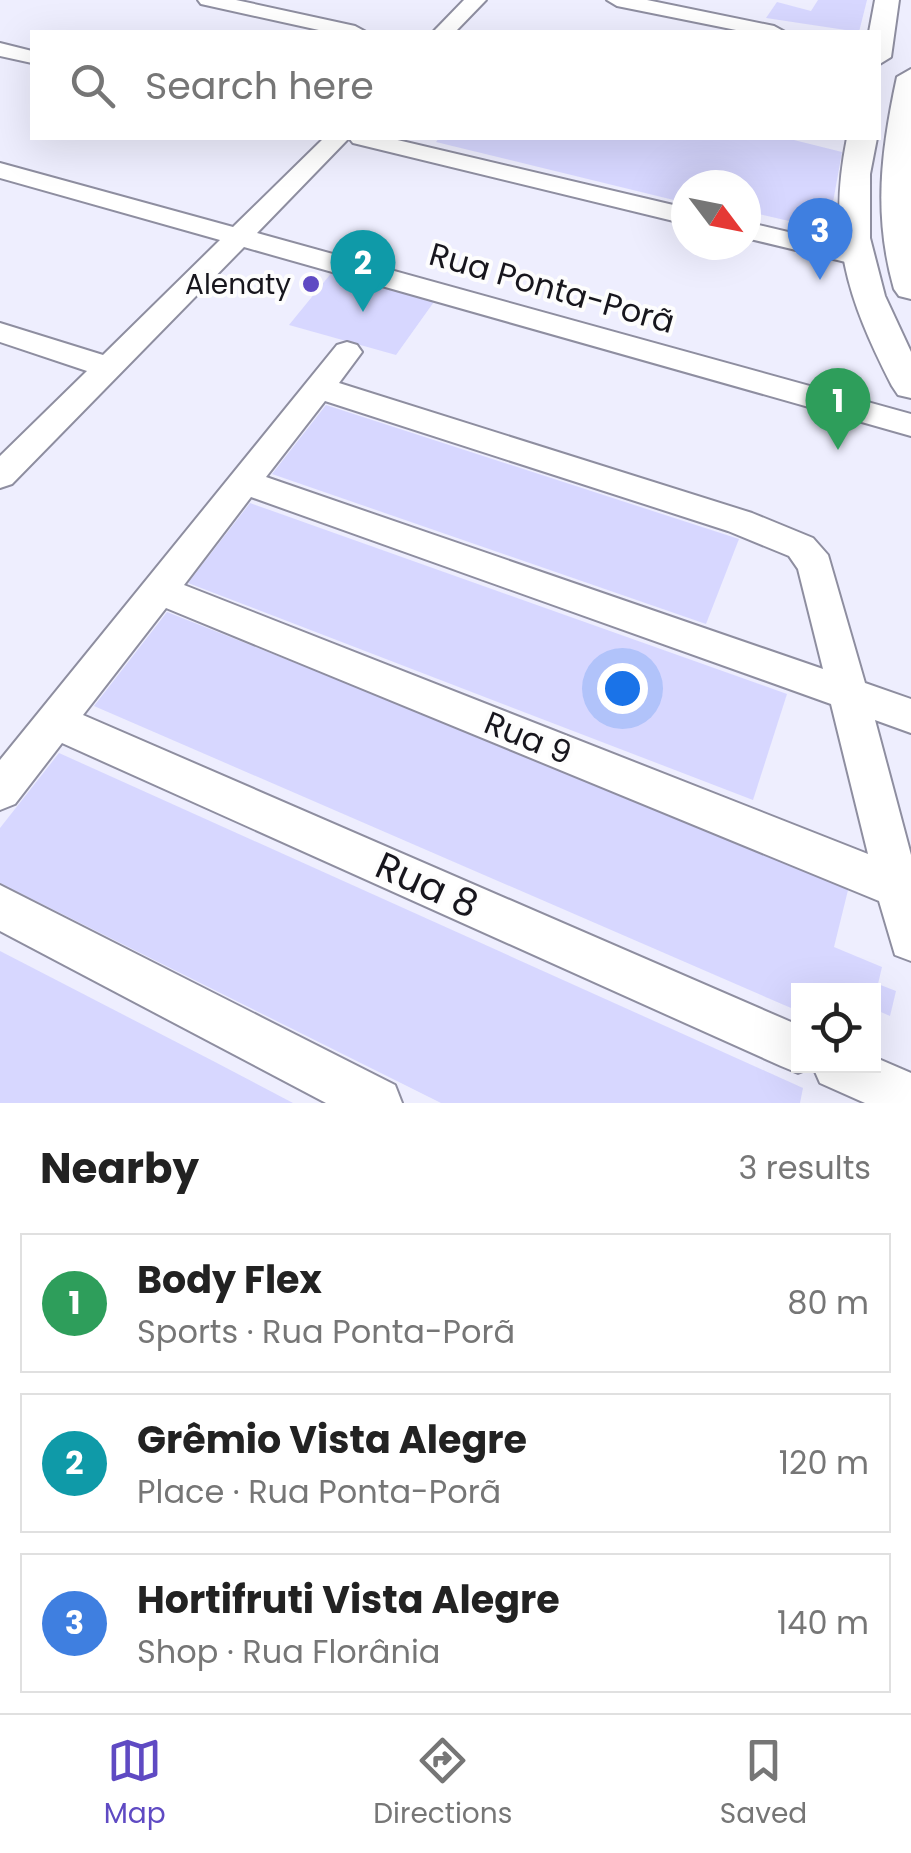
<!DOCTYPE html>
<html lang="en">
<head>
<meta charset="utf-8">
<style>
  body { margin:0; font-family:Poppins,sans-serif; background:#f2f2f2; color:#222 }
  .controls { position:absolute; right:30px; bottom:30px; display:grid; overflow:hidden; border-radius:0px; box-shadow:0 10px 40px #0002 }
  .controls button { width:90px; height:90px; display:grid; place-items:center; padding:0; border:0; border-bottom:2px solid #e0e0e0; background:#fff; color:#222; font:50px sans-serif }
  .compass { position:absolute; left:671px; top:170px; width:90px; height:90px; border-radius:50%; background:#fff; box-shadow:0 10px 40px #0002; rotate:122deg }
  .you { position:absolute; left:622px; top:688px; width:35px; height:35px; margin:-25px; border:8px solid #fff; border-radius:50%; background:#1a73e8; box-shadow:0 0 0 15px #1a73e833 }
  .badge { display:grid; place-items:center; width:65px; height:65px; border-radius:50%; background:#5f4ac3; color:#fff; font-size:32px; font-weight:700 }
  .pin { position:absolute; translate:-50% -82px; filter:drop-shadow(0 2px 5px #0008) }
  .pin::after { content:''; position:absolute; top:52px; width:35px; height:30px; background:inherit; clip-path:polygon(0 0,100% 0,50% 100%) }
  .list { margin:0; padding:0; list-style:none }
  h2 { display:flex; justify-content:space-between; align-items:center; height:130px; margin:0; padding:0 40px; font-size:42px }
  h2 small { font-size:32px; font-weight:400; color:#767676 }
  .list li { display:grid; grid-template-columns:65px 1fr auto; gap:30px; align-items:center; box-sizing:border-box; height:140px; margin:0 20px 20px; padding:0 20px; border:2px solid #e0e0e0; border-radius:0px }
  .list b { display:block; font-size:38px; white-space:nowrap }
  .list p { margin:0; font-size:32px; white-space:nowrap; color:#767676 }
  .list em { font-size:32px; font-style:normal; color:#767676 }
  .icon { flex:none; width:55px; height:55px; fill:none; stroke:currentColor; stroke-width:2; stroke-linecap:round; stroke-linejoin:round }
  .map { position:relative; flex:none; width:911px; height:1103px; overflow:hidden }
  .search { position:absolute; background:#fff; box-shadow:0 10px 40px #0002; left:30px; right:30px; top:30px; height:110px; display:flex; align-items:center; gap:25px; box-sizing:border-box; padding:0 35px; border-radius:0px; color:#767676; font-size:38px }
  .sheet { height:610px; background:#fff }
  nav { display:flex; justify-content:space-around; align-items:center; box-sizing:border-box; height:140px; border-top:2px solid #e0e0e0; background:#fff; font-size:28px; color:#767676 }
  nav a { display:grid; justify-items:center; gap:5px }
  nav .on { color:#5f4ac3 }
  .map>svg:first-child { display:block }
  .building { fill:#d7d7ff }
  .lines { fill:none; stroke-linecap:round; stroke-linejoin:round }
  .minor-casing { stroke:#8e8ea0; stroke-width:4 }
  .major-casing { stroke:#8e8ea0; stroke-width:4 }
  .minor { fill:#fff; fill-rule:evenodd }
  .major { fill:#fff; fill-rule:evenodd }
  .poi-dot { fill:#5f4ac3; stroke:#fdfdfd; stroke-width:4 }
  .labels { text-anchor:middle; stroke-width:8; stroke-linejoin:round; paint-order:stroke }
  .far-poi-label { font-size:28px; fill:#17161d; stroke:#fdfdfd; text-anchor:end }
  .street-label { font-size:32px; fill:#17161d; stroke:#fdfdfd }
  .near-street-label { font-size:38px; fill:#17161d; stroke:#fdfdfd }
</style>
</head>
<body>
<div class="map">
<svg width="911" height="1103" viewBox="0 0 911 1103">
  <rect width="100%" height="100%" fill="#eeeefe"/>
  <!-- building -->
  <g class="building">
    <polygon points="818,0 867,0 859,32 766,18 777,2 811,11"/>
    <polygon points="439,138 786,138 842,152 828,230 746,211 746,185 686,185 686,203 436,142"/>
    <polygon points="333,271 436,299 396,355 289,325"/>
    <polygon points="326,405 739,539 706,624 272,474"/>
    <polygon points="250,503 787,694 753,800 188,583"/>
    <polygon points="167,612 850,882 834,947 882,967 878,984 896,991 890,1016 874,1009 874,990 798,990 798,1011 94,706"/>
    <polygon points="59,753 803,1088 800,1103 441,1103 0,883 0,828"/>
    <polygon points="0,951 215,1062 293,1103 0,1103"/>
  </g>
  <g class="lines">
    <defs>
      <g id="minor">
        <polygon points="198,0 236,0 355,26 366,32 328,32 201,4"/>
        <polygon points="464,0 486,0 455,32 433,32"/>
        <polygon points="607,0 647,0 774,26 785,32 746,32 617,6"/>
        <polygon points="0,43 32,51 32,63 0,56"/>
        <polygon points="324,138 349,138 257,233 911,414 911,436 244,247 12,484 0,488 0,456 87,371 0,342 0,323 103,355 220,240 0,178 0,163 233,227"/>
        <polygon points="349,138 389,138 686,208 686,224 353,143"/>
        <polygon points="746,222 864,250 868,256 854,264 746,238"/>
        <path d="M347,342L357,345L362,352L339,383L752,513L813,538L828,555L865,683L911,699V733L875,720L911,855V961L895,955L879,901L166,608L83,715L798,1025V1066H874V1057L911,1073V1103H865L820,1083L813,1067L798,1073L781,1066L62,743L15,804L0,810V760L337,345ZM325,401L728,531L789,556L798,569L823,669L266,477ZM251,497L831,704L868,854L184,585Z"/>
        <polygon points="0,885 395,1085 402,1103 326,1103 0,931"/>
      </g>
      <g id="major">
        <polygon points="875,0 899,0 891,57 878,65 878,32 869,32"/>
        <path d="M911,69V299L899,296L894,289C873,215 881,151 897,77Z"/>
        <path d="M847,138H877L870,174V238L885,296L911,352V398L898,395L892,386C847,298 827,237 847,138Z"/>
      </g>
    </defs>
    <!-- minor casing -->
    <use href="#minor" class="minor-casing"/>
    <!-- major casing -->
    <use href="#major" class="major-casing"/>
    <!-- minor -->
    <use href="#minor" class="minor"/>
    <!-- major -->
    <use href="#major" class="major"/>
  </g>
  <!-- markers -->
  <circle class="poi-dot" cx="311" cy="284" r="10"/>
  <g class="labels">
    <!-- far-poi labels -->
    <g class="far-poi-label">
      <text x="291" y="294">Alenaty</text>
    </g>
    <!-- street labels -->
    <g class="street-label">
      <text transform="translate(552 288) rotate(16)" y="11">Rua Ponta-Porã</text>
      <text transform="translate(528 738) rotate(22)" y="11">Rua 9</text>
    </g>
    <!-- near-street labels -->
    <g class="near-street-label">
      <text transform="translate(427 885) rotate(24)" y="13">Rua 8</text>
    </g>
  </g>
</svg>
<div class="controls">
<button><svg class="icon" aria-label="locate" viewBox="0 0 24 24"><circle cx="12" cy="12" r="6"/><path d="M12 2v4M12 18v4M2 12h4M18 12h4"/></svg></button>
</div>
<svg class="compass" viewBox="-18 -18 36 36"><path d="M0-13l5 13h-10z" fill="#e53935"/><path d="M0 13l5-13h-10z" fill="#767676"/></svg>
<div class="you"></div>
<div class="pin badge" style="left:838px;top:450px;background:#2e9e5b">1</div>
<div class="pin badge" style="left:363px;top:312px;background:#0f9aa8">2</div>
<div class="pin badge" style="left:820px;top:280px;background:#3f7fe0">3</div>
<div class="search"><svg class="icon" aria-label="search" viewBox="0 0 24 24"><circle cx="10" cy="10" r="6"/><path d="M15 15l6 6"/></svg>Search here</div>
</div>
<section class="sheet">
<h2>Nearby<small>3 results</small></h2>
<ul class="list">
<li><span class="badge" style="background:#2e9e5b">1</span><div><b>Body Flex</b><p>Sports · Rua Ponta-Porã</p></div><em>80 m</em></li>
<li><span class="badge" style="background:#0f9aa8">2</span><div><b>Grêmio Vista Alegre</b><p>Place · Rua Ponta-Porã</p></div><em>120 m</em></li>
<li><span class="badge" style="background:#3f7fe0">3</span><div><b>Hortifruti Vista Alegre</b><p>Shop · Rua Florânia</p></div><em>140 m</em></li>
</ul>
</section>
<nav>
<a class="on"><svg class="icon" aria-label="map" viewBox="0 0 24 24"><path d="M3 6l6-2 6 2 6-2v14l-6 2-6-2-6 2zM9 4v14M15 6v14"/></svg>Map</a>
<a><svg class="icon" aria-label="directions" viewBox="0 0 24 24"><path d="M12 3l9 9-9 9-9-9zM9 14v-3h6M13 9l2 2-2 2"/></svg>Directions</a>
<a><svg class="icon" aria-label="saved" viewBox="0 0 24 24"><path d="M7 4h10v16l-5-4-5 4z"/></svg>Saved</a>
</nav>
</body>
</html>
